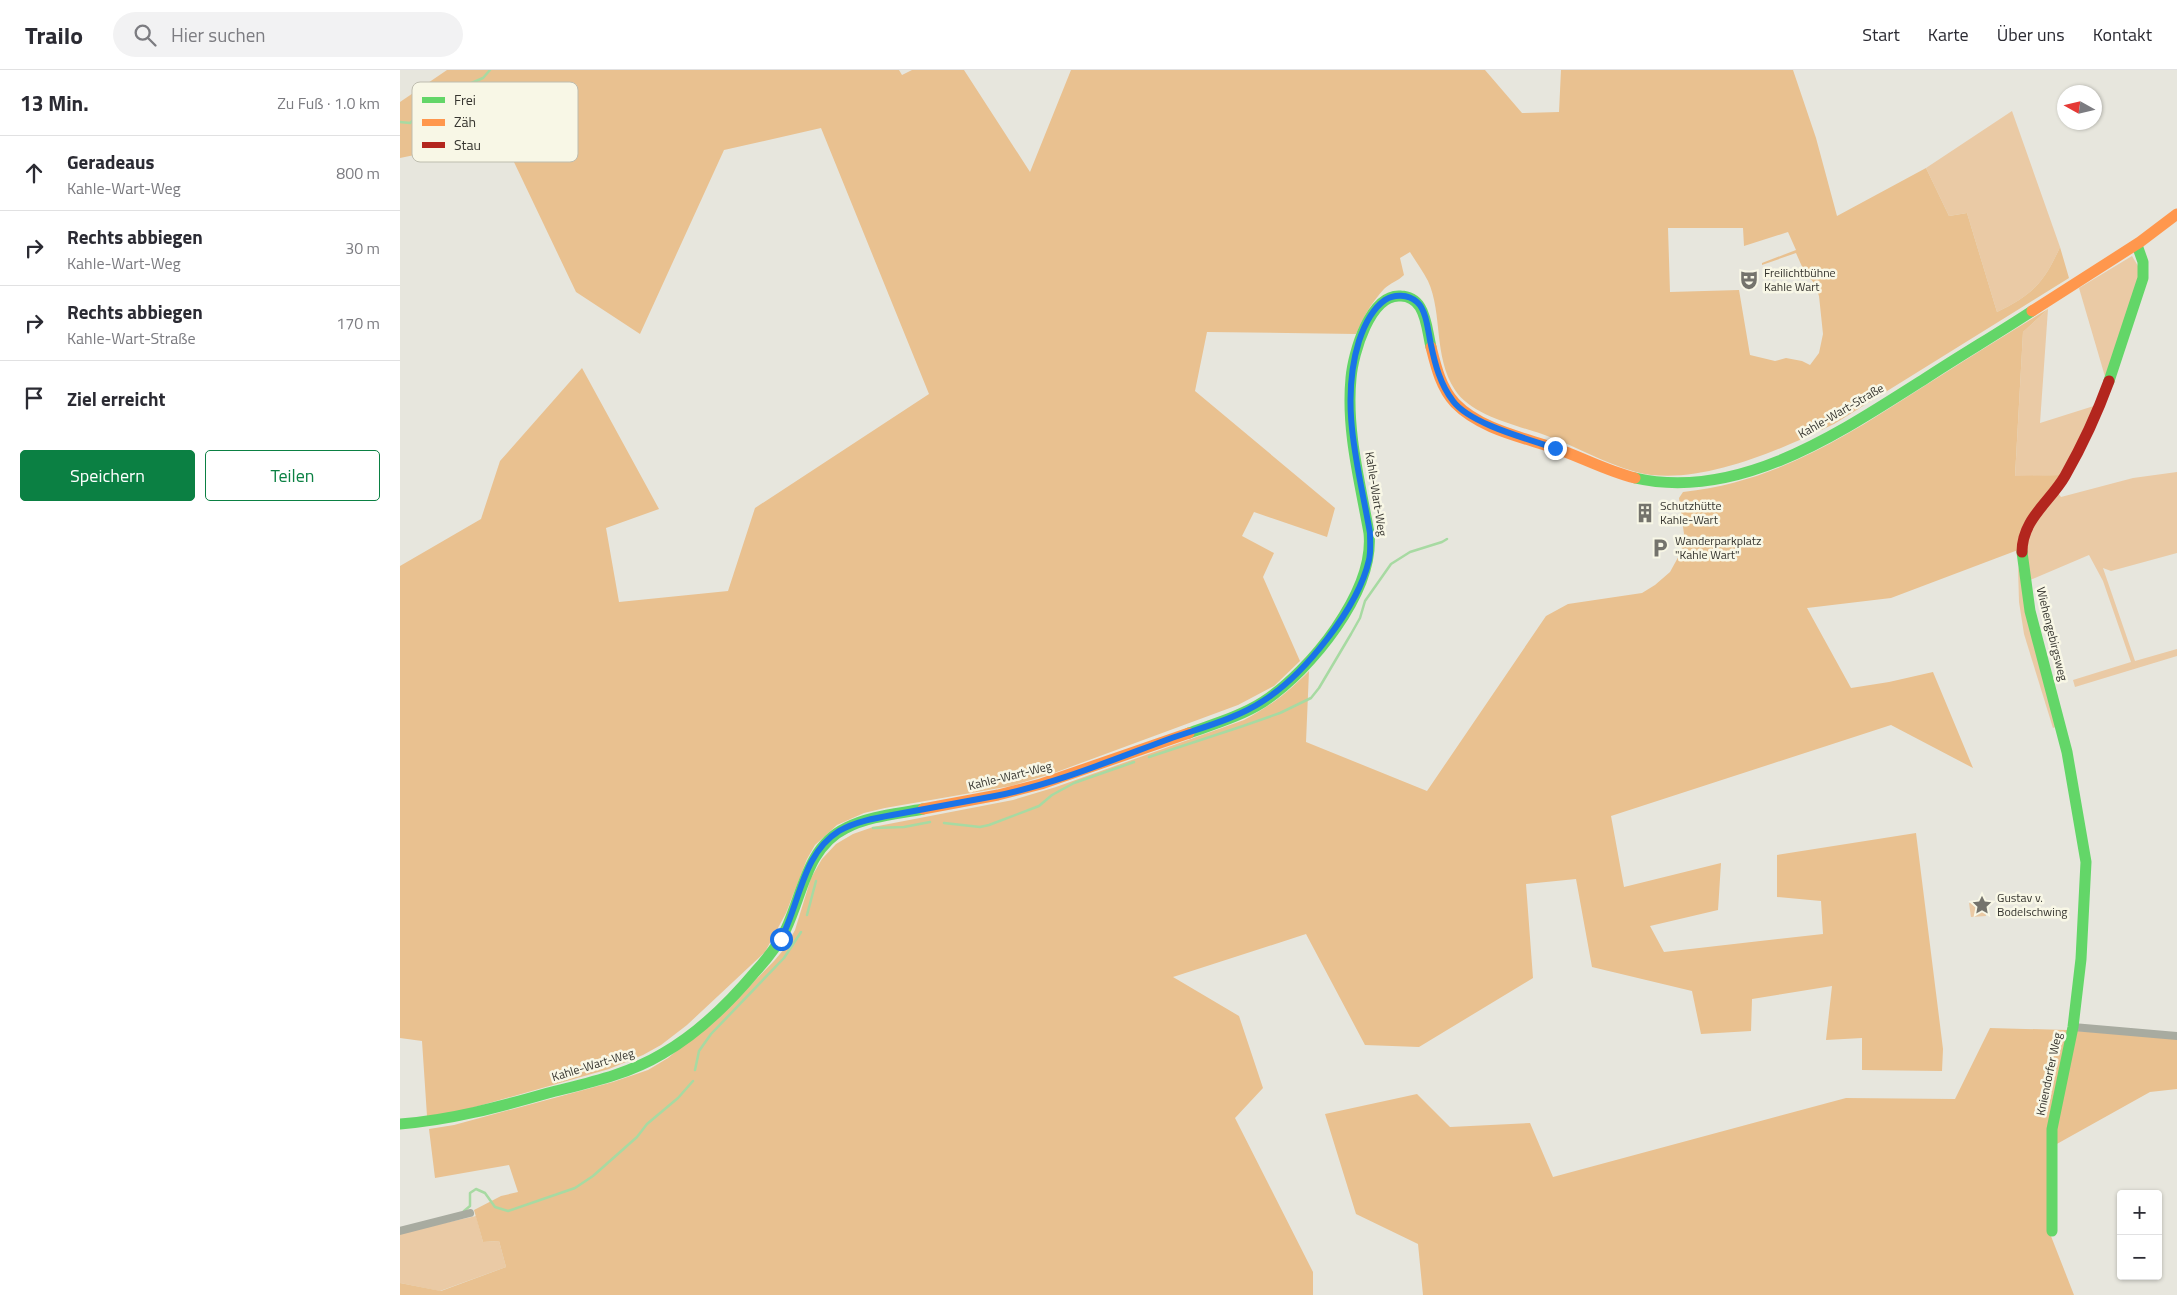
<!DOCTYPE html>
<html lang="de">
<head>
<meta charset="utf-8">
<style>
  body { margin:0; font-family:"Titillium Web",sans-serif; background:#f2f2f3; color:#2b2b33 }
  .controls { position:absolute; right:15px; bottom:15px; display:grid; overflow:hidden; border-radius:5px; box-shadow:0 1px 4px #0004 }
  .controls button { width:45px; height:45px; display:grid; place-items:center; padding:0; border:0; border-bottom:1px solid #e1e1e2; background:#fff; color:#2b2b33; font:25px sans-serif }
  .compass { position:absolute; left:1657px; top:15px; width:45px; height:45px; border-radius:50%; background:#fff; box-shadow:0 1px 4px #0004; rotate:278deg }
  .stop { position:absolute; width:15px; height:15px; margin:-11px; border:4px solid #1a73e8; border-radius:50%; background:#fff }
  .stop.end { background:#1a73e8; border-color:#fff; box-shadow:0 1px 5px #0008 }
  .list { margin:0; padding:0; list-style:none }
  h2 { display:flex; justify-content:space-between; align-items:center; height:65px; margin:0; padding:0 20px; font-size:21px }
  h2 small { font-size:16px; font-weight:400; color:#7c7c81 }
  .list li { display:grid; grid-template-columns:32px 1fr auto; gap:15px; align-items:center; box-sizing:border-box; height:75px; padding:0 20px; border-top:1px solid #e1e1e2 }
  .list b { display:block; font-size:19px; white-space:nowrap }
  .list p { margin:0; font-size:16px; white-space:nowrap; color:#7c7c81 }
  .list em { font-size:16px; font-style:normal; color:#7c7c81 }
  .actions { display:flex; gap:10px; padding:15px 20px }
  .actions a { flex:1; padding:11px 0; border:1px solid #0b8043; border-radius:5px; text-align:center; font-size:18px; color:#0b8043 }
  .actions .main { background:#0b8043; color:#fff }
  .icon { flex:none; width:28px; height:28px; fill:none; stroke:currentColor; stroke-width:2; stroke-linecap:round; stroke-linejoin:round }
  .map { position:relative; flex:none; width:1777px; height:1225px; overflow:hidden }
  header { display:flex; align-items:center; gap:30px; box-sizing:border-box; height:70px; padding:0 25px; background:#fff; border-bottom:1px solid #e1e1e2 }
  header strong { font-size:24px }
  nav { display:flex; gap:28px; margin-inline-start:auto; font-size:18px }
  .search { width:350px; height:45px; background:#f2f2f3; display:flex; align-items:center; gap:12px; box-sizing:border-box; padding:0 18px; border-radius:28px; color:#7c7c81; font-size:19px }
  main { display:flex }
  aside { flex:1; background:#fff }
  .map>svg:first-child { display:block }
  .green { fill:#eacaa5 }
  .forest { fill:#e9c190; fill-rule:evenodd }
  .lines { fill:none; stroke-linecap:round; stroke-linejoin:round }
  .stream { stroke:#a7daa2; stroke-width:2.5 }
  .street { stroke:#a8aba0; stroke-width:8 }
  .fast { stroke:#63d668; stroke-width:11 }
  .slow { stroke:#ff974d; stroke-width:11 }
  .jam { stroke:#b3261e; stroke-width:11 }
  .route { stroke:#1a73e8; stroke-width:6 }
  .labels { text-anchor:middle; stroke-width:5; stroke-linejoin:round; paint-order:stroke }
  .poi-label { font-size:12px; fill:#36352f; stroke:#f8f7e6; text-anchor:start }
  .street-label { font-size:12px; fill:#36352f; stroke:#f8f7e6 }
  .key { fill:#f8f7e6; stroke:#bebdaf; stroke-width:1 }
  .key-label { font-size:14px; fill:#36352f }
</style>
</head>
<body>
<header>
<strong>Trailo</strong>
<div class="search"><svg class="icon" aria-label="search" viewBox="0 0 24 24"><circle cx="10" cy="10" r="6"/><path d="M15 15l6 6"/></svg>Hier suchen</div>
<nav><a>Start</a><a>Karte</a><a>Über uns</a><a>Kontakt</a></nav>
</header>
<main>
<aside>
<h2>13 Min.<small>Zu Fuß · 1.0 km</small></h2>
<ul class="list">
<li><svg class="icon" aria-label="ahead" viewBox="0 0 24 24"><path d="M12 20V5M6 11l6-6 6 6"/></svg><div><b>Geradeaus</b><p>Kahle-Wart-Weg</p></div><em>800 m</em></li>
<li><svg class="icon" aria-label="right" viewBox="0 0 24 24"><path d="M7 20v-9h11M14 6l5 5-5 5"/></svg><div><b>Rechts abbiegen</b><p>Kahle-Wart-Weg</p></div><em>30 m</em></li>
<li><svg class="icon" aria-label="right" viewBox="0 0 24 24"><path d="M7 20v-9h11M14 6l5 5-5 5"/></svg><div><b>Rechts abbiegen</b><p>Kahle-Wart-Straße</p></div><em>170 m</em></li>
<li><svg class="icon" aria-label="arrive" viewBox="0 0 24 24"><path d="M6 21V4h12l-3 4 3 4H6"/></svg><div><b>Ziel erreicht</b></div></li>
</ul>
<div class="actions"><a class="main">Speichern</a><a>Teilen</a></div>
</aside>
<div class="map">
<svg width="1777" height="1225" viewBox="0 0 1777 1225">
  <rect width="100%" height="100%" fill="#e7e6dd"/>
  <!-- green -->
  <g class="green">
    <path d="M1612,41L1660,177C1644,213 1632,225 1597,242L1567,143L1549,146L1526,98Z"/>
    <polygon points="1732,186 1738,196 1739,206 1706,310 1679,218"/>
    <polygon points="1648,239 1640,353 1697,335 1662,405 1615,407 1623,262"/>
    <polygon points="1777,402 1777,483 1711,501 1703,498 1735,591 1777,579 1777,586 1675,617 1673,610 1731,592 1703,511 1689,485 1630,510 1625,482 1632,454 1657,422 1661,427 1733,408"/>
    <polygon points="1618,497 1658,656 1653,658 1624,564 1619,532"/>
    <polygon points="1584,830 1586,846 1571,847 1569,833"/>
    <polygon points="76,1146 83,1172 99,1171 106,1197 40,1221 0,1213 0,1163"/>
  </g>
  <!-- forest -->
  <g class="forest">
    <path d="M47,0H499L502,5L512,0H564L630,102L671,0H1085L1122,43L1159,42L1161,0H1393L1416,68L1437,146L1526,98L1549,146L1567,143L1597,242C1632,225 1644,213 1660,177L1669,208L1434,354C1380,380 1296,418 1236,402C1203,393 1174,375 1142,364C1115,355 1071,345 1055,320C1033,286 1043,244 1028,211C1023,201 1016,192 1010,182L1000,188L1004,205C998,211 990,213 984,219C972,232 963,247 956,264L807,262L795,321L935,438L927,467L854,442L842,466L874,483L863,507L900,591L874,616L838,635L654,703L611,716L485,738L464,743L437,755L415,775L407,789L386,843L365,882L287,955L261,975L243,985L209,999L54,1043L27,1046L22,971L0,968V496L81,449L100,391L182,298L259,439L206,458L219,532L328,521L355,438L529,324L421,58L324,80L240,264L176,222L102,67L0,88V32ZM1268,158H1343L1344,176L1388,162L1396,180L1362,193V195L1396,183L1404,201L1414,213L1419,226L1423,264L1419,283L1410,295L1402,291L1386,288L1375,291L1350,285L1339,220L1270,222Z"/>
    <path d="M1648,239L1623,262L1615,406L1662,405L1618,480L1491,528L1407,538L1451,618L1489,612L1533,602L1573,698L1491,655L1211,746L1224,817L1321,793L1318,840L1250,856L1264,882L1423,864L1421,831L1377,827V785L1516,763L1543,979L1542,1001L1462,1000V968L1426,970L1432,916L1352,929L1351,961L1301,964L1292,921L1192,897L1176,809L1126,814L1133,908L1019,977L965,975L906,864L773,907L839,946L863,1018L835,1048L913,1202V1225H0V1213L41,1221L106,1197L99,1171L83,1172L74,1140L101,1126L118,1122L109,1095L35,1108L29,1059L54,1055L213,1012L248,1000L268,988L326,940L374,891L385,878L395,860L411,808L422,789L436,774L453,764L473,757L613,730L656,717L844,650C871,636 888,622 909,601L906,672L1027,721L1146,546L1168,534L1242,523L1255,515L1270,502L1281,482L1284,464L1279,428L1283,422C1374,412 1440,370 1515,322C1559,294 1603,266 1648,239Z"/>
    <polygon points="1590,958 1667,960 1777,969 1777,1019 1750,1022 1655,1075 1649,1161 1674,1225 1023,1225 1018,1174 956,1144 925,1044 1017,1024 1050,1057 1130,1053 1153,1107 1446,1028 1555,1029"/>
  </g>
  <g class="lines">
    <!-- stream -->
    <g class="stream">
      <polyline points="0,52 10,53 39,27 83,8 90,0"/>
      <polyline points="749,687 843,656 880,643 911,628 919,618 951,564 960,548 965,531 991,494 1010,482 1042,472 1047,469"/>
      <polyline points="544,753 580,757 589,755 639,736 652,725 674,713 734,692"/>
      <polyline points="473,758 504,757 530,752"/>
      <polyline points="407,845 416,811"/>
      <polyline points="295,1000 299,981 311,964 384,888 401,862"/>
      <polyline points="64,1141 70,1136 70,1123 76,1119 85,1123 95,1137 108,1141 175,1118 193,1106 237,1067 247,1054 278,1028 293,1011"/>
    </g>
    <!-- street -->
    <g class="street">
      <polyline points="1673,957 1777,966"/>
      <polyline points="0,1161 70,1143"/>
    </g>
    <!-- fast -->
    <g class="fast">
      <polyline points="1709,311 1743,208 1743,192 1737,175"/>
      <path d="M1235,408C1340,432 1442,361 1526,308C1561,285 1597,264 1632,241"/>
      <polyline points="1622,482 1630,541 1667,682 1686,792 1681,889 1673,957 1652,1059 1652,1161"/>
      <path d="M789,663C814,654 841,646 863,632C910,601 975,522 969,463C960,412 946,360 951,308C953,284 970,223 1001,226C1008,226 1016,230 1020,237C1027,248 1028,265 1031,277"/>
      <path d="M0,1054C51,1050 99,1037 148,1023C187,1013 227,1005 262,984C297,964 329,933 355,902C367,889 378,875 386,859C403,823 407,777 446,758C469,746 497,744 523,739"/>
    </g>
    <!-- slow -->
    <g class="slow">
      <polyline points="1632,241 1740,172 1777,144"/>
      <path d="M1031,277C1036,297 1041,318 1055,333C1082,361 1128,368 1163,381C1187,390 1210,402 1235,408"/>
      <polyline points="523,739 598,725 641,714 789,663"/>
    </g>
    <!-- jam -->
    <path class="jam" d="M1622,482C1622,449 1650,432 1665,406C1682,376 1697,344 1709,311"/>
  </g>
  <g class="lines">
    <!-- route -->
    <path class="route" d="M381,869C400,833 402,784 439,761C458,750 482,747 503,743C534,737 564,732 595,726C655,714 712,690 769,669C800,658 836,649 863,631C904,605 958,538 969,490C971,481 970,472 970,463C959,399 939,335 959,271C964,256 972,239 985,230C994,224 1008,224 1017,232C1027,241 1028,262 1031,275C1035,294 1040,314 1053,331C1070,354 1128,369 1155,378"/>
  </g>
  <!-- icons -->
  <defs>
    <symbol id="theatre-bare" viewBox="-9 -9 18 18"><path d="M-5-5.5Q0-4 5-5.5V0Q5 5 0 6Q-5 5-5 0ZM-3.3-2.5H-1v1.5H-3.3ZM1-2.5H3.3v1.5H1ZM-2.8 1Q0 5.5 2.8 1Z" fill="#74736c" stroke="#f8f7e6" stroke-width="2.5" paint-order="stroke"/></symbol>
    <symbol id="building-bare" viewBox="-9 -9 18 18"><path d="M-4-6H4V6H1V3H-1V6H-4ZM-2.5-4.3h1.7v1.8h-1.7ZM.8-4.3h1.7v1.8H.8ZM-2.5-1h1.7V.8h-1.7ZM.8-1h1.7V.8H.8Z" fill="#74736c" stroke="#f8f7e6" stroke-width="2.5" paint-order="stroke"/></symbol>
    <symbol id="parking-bare" viewBox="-9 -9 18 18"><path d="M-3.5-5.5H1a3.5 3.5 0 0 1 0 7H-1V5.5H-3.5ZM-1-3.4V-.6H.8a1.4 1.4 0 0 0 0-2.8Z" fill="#74736c" stroke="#f8f7e6" stroke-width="2.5" paint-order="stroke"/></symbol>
    <symbol id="sight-bare" viewBox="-9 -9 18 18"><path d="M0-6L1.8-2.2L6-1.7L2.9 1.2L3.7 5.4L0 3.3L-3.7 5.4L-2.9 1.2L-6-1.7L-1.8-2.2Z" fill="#74736c" stroke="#f8f7e6" stroke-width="2.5" paint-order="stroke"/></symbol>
  </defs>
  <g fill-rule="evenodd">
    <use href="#theatre-bare" x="1335" y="196" width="28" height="28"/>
    <use href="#building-bare" x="1231" y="429" width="28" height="28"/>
    <use href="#parking-bare" x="1246" y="464" width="28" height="28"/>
    <use href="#sight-bare" x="1568" y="821" width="28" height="28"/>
  </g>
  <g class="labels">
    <!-- poi labels -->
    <g class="poi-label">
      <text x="1364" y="207">Freilichtbühne<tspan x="1364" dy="14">Kahle Wart</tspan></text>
      <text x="1260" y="440">Schutzhütte<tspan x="1260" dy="14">Kahle-Wart</tspan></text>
      <text x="1275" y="475">Wanderparkplatz<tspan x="1275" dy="14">"Kahle Wart"</tspan></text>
      <text x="1597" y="832">Gustav v.<tspan x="1597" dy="14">Bodelschwing</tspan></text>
    </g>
    <!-- street labels -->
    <g class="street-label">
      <text transform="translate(1441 341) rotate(-30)" y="4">Kahle-Wart-Straße</text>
      <text transform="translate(976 424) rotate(81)" y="4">Kahle-Wart-Weg</text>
      <text transform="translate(1652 564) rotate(76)" y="4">Wiehengebirgsweg</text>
      <text transform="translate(610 706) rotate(-14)" y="4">Kahle-Wart-Weg</text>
      <text transform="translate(193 995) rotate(-17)" y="4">Kahle-Wart-Weg</text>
      <text transform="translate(1649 1004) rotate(-78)" y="4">Kniendorfer Weg</text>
    </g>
  </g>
  <!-- legend -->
  <rect x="12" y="12" width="166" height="80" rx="8" class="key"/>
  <rect x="22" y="27" width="23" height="6" fill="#63d668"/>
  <rect x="22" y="49" width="23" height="7" fill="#ff974d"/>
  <rect x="22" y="72" width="23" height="6" fill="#b3261e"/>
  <g class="key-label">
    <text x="54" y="35">Frei</text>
    <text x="54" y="57">Zäh</text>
    <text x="54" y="80">Stau</text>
  </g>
</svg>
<div class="controls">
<button>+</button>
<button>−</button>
</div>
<svg class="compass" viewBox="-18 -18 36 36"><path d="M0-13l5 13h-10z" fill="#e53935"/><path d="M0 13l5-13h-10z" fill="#7c7c81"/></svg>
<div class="stop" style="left:381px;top:869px"></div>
<div class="stop end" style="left:1155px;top:378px"></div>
</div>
</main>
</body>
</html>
